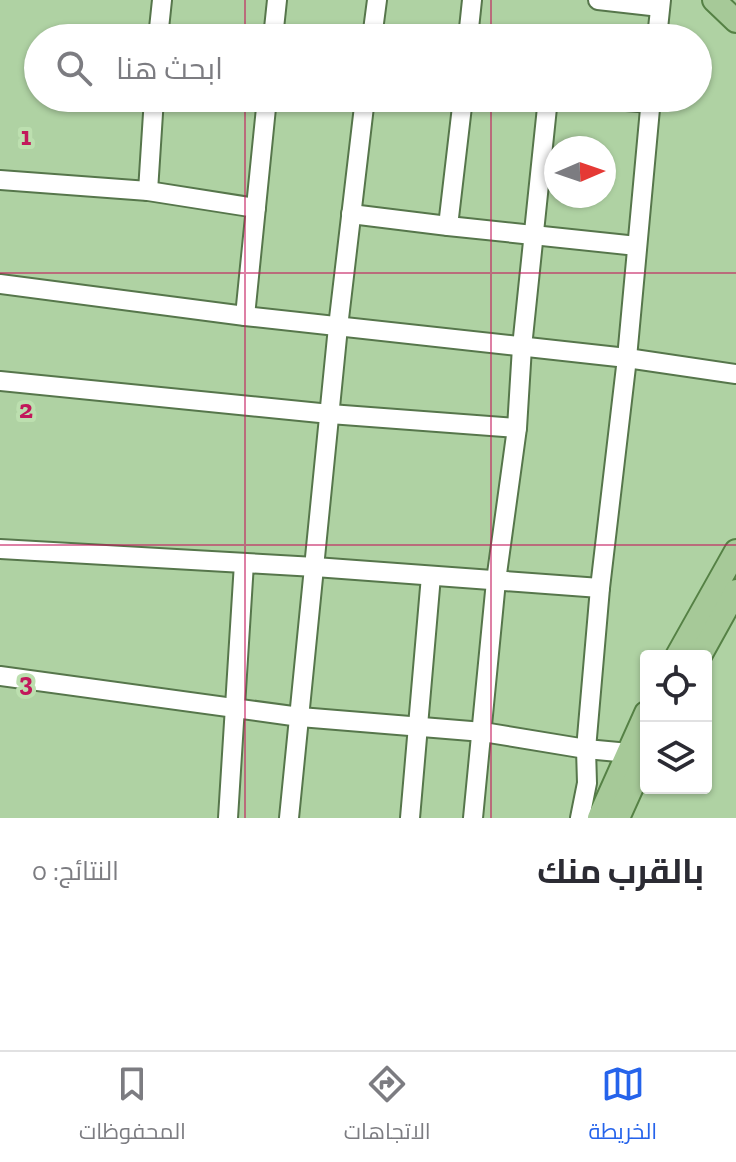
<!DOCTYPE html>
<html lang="ar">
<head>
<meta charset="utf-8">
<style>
  body { margin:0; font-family:"Zilla Slab",Cairo,serif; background:#f2f2f3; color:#2b2b33; direction:rtl }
  .controls { position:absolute; right:24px; bottom:24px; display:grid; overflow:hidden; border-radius:8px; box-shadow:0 2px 6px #0004 }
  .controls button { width:72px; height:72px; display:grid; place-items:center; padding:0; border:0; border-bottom:2px solid #e1e1e2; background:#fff; color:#2b2b33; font:40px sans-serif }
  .compass { position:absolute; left:544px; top:136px; width:72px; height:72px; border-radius:50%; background:#fff; box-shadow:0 2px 6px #0004; rotate:88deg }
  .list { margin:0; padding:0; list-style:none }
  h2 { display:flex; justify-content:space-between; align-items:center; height:104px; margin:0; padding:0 32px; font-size:34px }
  h2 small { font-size:26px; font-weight:400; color:#7c7c81 }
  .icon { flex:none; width:44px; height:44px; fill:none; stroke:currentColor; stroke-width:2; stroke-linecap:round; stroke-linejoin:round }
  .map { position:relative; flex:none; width:736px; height:818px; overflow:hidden; direction:ltr }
  .search { position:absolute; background:#fff; box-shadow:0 2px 6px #0004; left:24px; right:24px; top:24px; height:88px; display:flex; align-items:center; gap:20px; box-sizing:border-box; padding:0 28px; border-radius:44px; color:#7c7c81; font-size:30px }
  .sheet { height:232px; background:#fff }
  nav { display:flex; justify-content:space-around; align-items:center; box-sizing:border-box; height:112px; border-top:2px solid #e1e1e2; background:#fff; font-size:22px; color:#7c7c81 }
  nav a { display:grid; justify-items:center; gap:4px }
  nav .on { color:#2563eb }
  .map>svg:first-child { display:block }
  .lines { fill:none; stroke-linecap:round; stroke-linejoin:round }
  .minor-casing { stroke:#56764b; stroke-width:22 }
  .major-casing { stroke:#558145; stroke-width:26 }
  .minor { stroke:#fff; stroke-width:18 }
  .major { stroke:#a6c998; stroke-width:22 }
  .grid { fill:none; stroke:#c2185b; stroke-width:2; stroke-opacity:0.55 }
  .grid-label { font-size:26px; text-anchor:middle; font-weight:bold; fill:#c2185b; stroke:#bcdfaf; stroke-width:8; stroke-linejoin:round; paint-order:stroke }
</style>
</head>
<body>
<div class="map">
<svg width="736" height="818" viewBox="0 0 736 818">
  <rect width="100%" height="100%" fill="#afd2a3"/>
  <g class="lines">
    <defs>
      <g id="minor">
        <polyline points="598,0 660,7"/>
        <polyline points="158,38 162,0"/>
        <polyline points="273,38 277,0"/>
        <polyline points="372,38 377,0"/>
        <polyline points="468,38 472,0"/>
        <polyline points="657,38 661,0"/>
        <polyline points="589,98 651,103"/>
        <polyline points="0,180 148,191 256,208"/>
        <polyline points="148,191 154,98"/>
        <polyline points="351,214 448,226 637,246"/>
        <polyline points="448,226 463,98"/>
        <polyline points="0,284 245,316 627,358 736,374"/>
        <polyline points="245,316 267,98"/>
        <polyline points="0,381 330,414 517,428"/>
        <polyline points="0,549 315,567 600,588"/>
        <polyline points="0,676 300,717 483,732 586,749 629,753 638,756"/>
        <polyline points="228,818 244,563"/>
        <polyline points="289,818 338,327 365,98"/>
        <polyline points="410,818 431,576"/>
        <polyline points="473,818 496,581 517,428 522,347 548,98"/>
        <polyline points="580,818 587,783 586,749 600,588 627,358 651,98"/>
      </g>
      <g id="major">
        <polyline points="714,0 736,21"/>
        <polyline points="677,656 736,551"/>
        <polyline points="700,656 736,591"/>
        <polyline points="599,818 646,713"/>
        <polyline points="618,818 646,756"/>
      </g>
    </defs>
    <!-- minor casing -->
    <use href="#minor" class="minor-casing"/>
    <!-- major casing -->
    <use href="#major" class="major-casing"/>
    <!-- minor -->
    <use href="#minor" class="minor"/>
    <!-- major -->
    <use href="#major" class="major"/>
  </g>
  <!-- grid -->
  <path class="grid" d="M245,0V38M491,0V38M245,98V818M491,98V818M0,273H736M0,545H736"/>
  <g class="grid-label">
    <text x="26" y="145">1</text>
    <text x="26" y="418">2</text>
    <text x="26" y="691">3</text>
  </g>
</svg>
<div class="controls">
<button><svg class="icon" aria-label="locate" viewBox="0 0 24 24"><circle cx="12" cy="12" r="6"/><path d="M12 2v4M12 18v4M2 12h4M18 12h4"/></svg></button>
<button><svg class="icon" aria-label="layers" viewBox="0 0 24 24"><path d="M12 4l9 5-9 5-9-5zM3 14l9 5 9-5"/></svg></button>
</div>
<svg class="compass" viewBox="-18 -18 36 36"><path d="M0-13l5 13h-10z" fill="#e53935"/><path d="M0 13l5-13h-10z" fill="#7c7c81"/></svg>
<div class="search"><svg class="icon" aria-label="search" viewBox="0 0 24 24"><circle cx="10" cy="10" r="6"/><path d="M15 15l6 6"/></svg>ابحث هنا</div>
</div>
<section class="sheet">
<h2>بالقرب منك<small>النتائج: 0</small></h2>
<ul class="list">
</ul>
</section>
<nav>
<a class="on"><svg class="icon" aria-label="map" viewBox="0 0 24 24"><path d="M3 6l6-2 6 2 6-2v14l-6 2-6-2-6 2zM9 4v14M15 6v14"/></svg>الخريطة</a>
<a><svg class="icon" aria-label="directions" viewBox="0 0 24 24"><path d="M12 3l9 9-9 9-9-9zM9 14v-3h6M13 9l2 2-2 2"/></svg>الاتجاهات</a>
<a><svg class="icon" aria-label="saved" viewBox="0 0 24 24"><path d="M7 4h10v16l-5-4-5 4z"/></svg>المحفوظات</a>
</nav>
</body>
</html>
